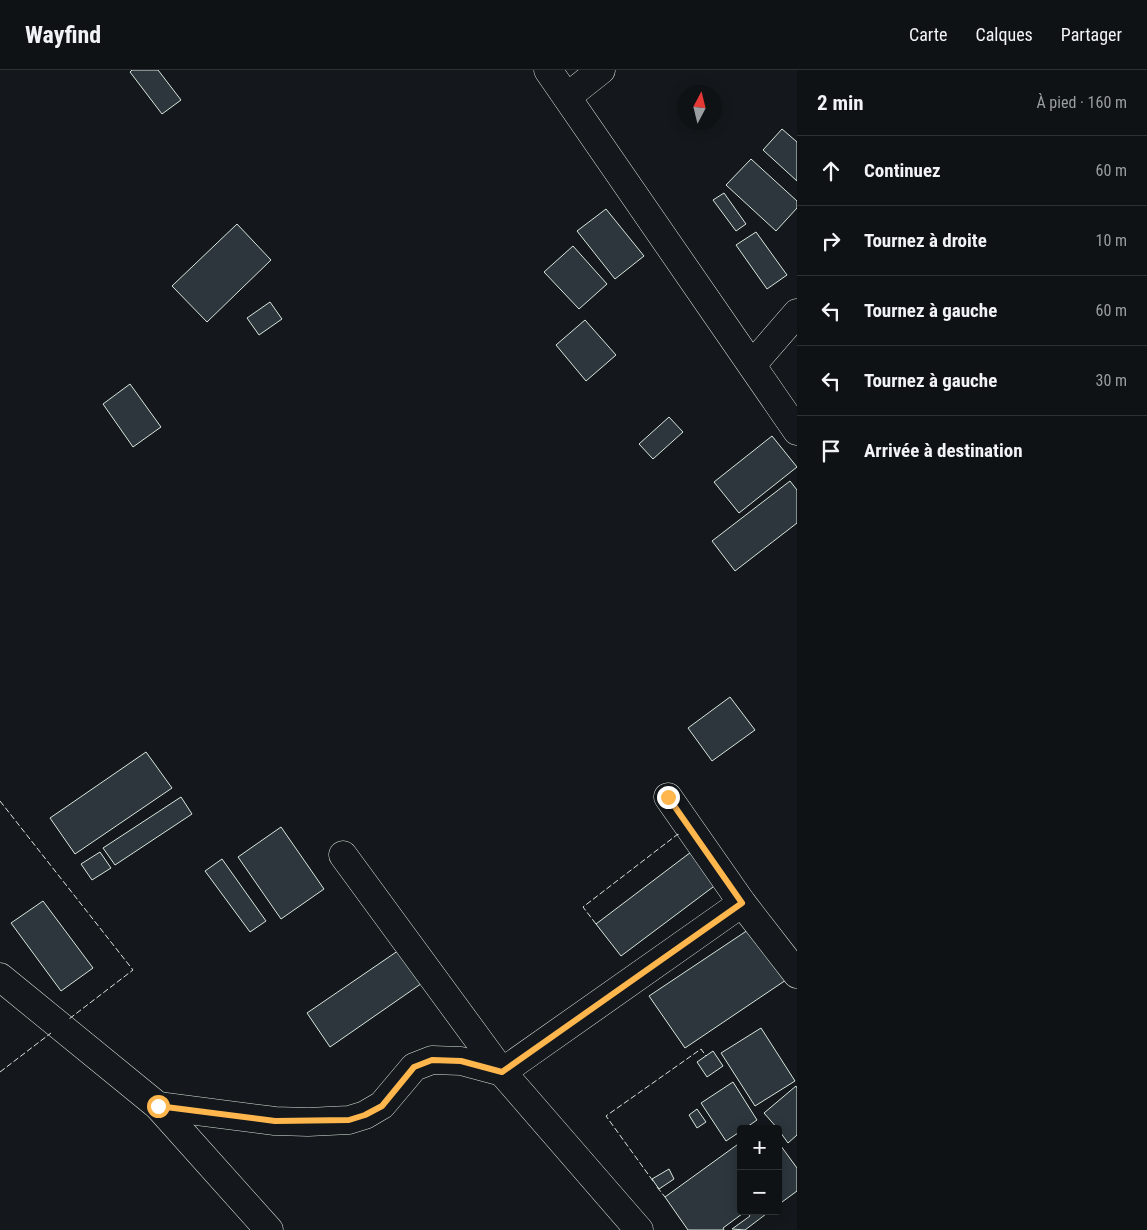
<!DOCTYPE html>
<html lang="fr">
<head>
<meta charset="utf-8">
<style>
  body { margin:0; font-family:"Roboto Condensed",sans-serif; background:#1d2022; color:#f1f3f6 }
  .controls { position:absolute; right:15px; bottom:15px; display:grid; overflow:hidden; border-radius:5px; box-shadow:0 2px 12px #0003 }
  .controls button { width:45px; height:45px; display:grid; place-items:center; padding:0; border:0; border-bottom:1px solid #2f3234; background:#0f1215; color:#f1f3f6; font:25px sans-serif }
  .compass { position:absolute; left:677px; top:15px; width:45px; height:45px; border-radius:50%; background:#0f1215; box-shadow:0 2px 12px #0003; rotate:7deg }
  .stop { position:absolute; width:15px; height:15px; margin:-11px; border:4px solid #ffb74d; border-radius:50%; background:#fff }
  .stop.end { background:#ffb74d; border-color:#fff; box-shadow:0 1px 5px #0008 }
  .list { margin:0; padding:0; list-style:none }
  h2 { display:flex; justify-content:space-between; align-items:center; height:65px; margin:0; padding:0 20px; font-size:21px }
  h2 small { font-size:16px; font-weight:400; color:#9b9ea0 }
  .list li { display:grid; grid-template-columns:32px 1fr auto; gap:15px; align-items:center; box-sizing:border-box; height:70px; padding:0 20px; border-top:1px solid #2f3234 }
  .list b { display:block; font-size:19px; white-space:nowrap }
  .list em { font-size:16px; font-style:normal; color:#9b9ea0 }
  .icon { flex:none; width:28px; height:28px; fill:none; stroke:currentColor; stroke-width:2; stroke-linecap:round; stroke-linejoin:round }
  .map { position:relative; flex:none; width:797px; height:1160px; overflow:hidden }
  header { display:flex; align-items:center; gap:30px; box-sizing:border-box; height:70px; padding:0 25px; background:#0f1215; border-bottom:1px solid #2f3234 }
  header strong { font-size:24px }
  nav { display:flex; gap:28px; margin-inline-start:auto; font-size:18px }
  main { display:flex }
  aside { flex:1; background:#0f1215 }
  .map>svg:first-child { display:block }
  .building { fill:#2c363c; stroke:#d8e6dc }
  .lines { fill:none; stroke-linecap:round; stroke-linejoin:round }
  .minor-casing { stroke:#d8e6dc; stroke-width:29 }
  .minor { stroke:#14181c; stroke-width:28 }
  .fence { stroke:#d8e6dc; stroke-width:1; stroke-dasharray:6 2.5; stroke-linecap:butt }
  .route { stroke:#ffb74d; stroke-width:6 }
</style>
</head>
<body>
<header>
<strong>Wayfind</strong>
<nav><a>Carte</a><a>Calques</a><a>Partager</a></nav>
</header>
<main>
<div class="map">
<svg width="797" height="1160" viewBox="0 0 797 1160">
  <rect width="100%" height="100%" fill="#14181c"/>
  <!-- building -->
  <g class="building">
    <polygon points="132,0 158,0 181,30 162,44 130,2"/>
    <polygon points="782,59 797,72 797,111 763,80"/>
    <polygon points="751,89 797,131 797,138 776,161 726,115"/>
    <polygon points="724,123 746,154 736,161 713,130"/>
    <polygon points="606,139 644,186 615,209 577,161"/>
    <polygon points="237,154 271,190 207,252 172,216"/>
    <polygon points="756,162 787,205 767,219 736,175"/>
    <polygon points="573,176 607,214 579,239 544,202"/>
    <polygon points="270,232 282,249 259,265 247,248"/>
    <polygon points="585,250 616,285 586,311 556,275"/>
    <polygon points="130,314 161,357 133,377 103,334"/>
    <polygon points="669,347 683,362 653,389 639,374"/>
    <polygon points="772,366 797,397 739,443 714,412"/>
    <polygon points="790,411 797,420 797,453 735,501 712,471"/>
    <polygon points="730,627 755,660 712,691 688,658"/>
    <polygon points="146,682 172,718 75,784 50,748"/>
    <polygon points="181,727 192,744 115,795 103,778"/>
    <polygon points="281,757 324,819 281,849 238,787"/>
    <polygon points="100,782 111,798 92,810 81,794"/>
    <polygon points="691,782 717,814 621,886 596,854"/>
    <polygon points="222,789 266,851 250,862 205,801"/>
    <polygon points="43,831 93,898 61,921 11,853"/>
    <polygon points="751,858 786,910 685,978 649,926"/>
    <polygon points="405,876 428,909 330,977 307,943"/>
    <polygon points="761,958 795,1011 755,1036 721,983"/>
    <polygon points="713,981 723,996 707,1007 697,992"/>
    <polygon points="733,1012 757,1050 744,1059 741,1059 741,1061 726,1071 701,1033"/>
    <polygon points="796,1016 797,1018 797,1065 788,1073 778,1059 764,1043"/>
    <polygon points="697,1039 706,1052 697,1058 689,1045"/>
    <polygon points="741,1072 741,1141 770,1141 745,1160 732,1159 750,1146 746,1141 723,1158 724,1160 688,1160 665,1127"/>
    <polygon points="778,1072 797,1098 797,1121 778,1135 778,1130 782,1127 778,1122 778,1108 780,1107 778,1106"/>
    <polygon points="669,1099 674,1109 659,1119 652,1109"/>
  </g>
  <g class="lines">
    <defs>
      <g id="minor">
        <polyline points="548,0 797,361"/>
        <polyline points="567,27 601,0"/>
        <polyline points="752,295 797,243"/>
        <polyline points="668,727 742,833 797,904"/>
        <polyline points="343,785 502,1002 639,1160"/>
        <polyline points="0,907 158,1036 269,1160"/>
        <polyline points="158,1036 275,1051 308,1052 349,1050 365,1045 382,1035 414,997 432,990 461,991 502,1002 742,833"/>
      </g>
    </defs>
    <!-- minor casing -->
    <use href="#minor" class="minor-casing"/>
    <!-- minor -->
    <use href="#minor" class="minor"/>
    <!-- fence -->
    <g class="fence">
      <polyline points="0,731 133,900 69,949"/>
      <polyline points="596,854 583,837 678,764 679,766"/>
      <polyline points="0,1002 51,963"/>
      <polyline points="653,1111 606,1046 701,979 706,986"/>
      <polyline points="657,1117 665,1127"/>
    </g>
  </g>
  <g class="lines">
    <!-- route -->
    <polyline class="route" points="158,1036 275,1051 349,1050 365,1045 382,1036 414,997 432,990 461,991 502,1002 742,833 668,727"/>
  </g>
</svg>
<div class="controls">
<button>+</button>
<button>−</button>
</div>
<svg class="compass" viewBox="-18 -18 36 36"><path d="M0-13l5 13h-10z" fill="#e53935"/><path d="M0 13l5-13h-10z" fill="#9b9ea0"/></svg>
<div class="stop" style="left:158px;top:1036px"></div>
<div class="stop end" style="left:668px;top:727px"></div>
</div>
<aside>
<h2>2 min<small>À pied · 160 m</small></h2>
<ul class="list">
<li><svg class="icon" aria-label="ahead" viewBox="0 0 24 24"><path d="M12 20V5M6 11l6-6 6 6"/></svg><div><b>Continuez</b></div><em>60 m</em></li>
<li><svg class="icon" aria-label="right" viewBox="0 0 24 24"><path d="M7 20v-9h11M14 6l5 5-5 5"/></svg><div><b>Tournez à droite</b></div><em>10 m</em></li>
<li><svg class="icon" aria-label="left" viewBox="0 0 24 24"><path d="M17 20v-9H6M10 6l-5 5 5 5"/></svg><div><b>Tournez à gauche</b></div><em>60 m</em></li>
<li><svg class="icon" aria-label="left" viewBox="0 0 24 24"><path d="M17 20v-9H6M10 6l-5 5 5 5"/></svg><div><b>Tournez à gauche</b></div><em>30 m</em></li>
<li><svg class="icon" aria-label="arrive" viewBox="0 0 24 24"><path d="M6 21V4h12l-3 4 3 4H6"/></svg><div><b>Arrivée à destination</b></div></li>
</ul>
</aside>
</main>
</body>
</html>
